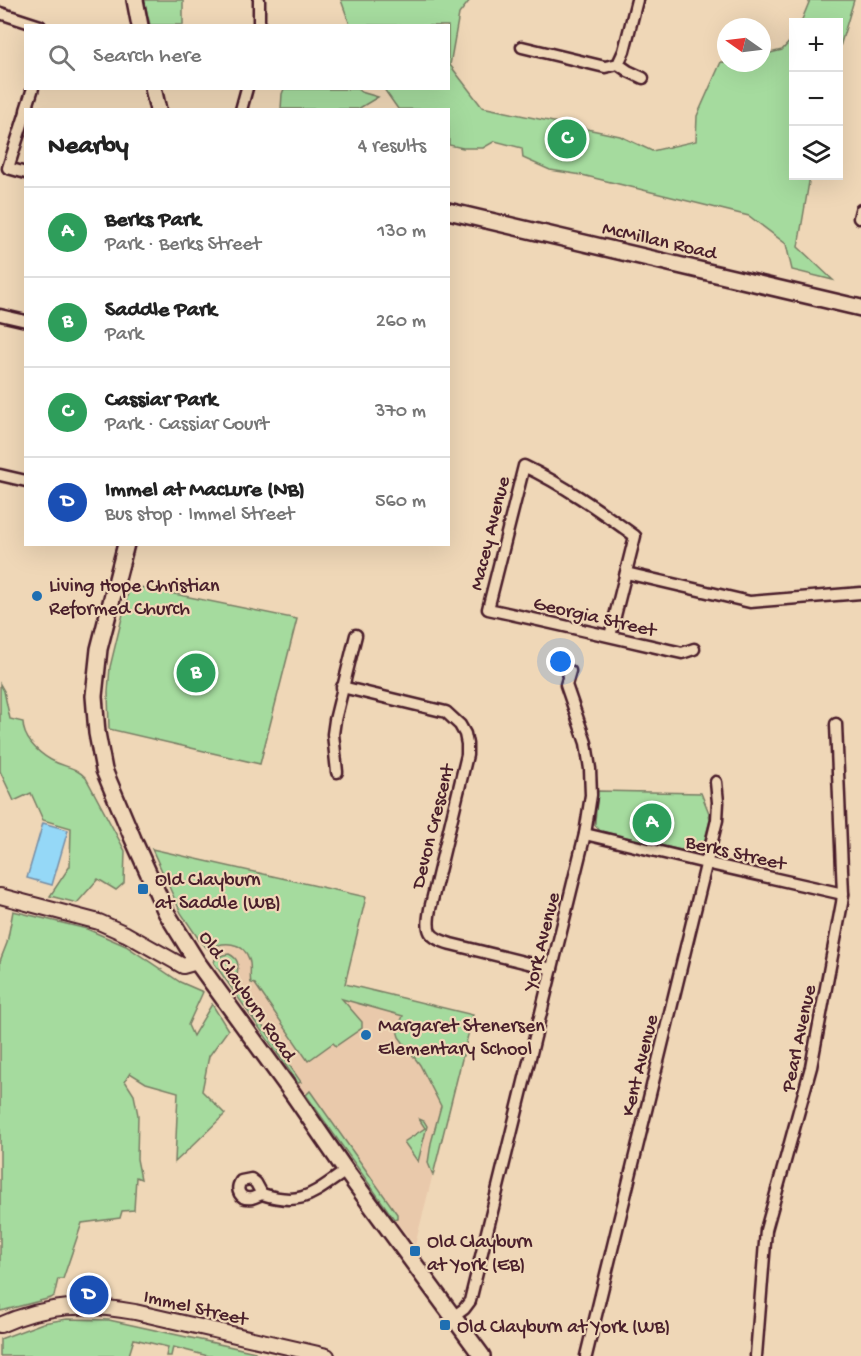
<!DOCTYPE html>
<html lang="en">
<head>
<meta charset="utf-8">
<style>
  body { margin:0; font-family:"Gochi Hand",sans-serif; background:#f2f2f2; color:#222 }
  .controls { position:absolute; right:18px; top:18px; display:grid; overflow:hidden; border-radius:0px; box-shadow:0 6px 24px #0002 }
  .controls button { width:54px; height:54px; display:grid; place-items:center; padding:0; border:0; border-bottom:2px solid #e0e0e0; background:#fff; color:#222; font:30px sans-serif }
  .compass { position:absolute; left:717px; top:18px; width:54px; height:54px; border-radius:50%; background:#fff; box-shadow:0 6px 24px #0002; rotate:284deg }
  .you { position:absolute; left:561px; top:662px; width:21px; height:21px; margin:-15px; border:4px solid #fff; border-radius:50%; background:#1a73e8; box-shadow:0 0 0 9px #1a73e833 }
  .badge { display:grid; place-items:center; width:39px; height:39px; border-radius:50%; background:#b45309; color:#fff; font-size:20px; font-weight:700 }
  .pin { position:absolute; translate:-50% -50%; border:3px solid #fff; box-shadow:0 2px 6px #0006 }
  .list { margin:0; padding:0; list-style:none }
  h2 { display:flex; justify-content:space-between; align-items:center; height:78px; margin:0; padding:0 24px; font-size:26px }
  h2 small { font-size:20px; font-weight:400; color:#767676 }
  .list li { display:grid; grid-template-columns:39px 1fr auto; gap:18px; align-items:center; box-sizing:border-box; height:90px; padding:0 24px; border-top:2px solid #e0e0e0 }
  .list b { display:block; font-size:22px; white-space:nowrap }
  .list p { margin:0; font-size:20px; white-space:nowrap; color:#767676 }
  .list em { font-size:20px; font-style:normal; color:#767676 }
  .icon { flex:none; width:33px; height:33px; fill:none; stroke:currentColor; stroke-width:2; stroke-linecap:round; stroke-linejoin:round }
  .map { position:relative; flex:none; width:861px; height:1356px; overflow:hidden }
  .search { position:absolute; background:#fff; box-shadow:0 6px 24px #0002; left:24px; top:24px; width:426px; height:66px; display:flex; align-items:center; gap:15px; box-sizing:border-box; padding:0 21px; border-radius:0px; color:#767676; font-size:22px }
  .panel { position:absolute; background:#fff; box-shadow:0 6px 24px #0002; left:24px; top:108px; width:426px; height:438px; border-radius:0px }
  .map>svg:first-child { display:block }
  .built { fill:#e9c9ab }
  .green { fill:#a5db9e; stroke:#787d64; stroke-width:1.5 }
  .water { fill:#95d8f7; stroke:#778ea5; stroke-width:1.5 }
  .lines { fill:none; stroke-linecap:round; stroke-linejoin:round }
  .minor-casing { stroke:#4a1f2b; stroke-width:15 }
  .tertiary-casing { stroke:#4a1f2b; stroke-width:18 }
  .secondary-casing { stroke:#4a1f2b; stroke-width:20 }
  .minor { stroke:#efd7b7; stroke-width:10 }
  .tertiary { stroke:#efd7b7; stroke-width:14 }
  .secondary { stroke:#efd7b7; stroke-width:15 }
  .poi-dot { fill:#1f6fb2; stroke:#efd7b7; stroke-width:2 }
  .labels { text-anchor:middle; stroke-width:4.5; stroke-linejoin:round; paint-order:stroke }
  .street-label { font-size:20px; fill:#4a1f2b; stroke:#efd7b7 }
  .poi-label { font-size:20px; fill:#4a1f2b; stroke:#efd7b7; text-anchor:start }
</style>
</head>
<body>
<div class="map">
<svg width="861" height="1356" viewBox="0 0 861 1356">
  <rect width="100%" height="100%" fill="#efd7b7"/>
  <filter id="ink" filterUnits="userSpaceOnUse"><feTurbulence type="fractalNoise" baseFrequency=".0167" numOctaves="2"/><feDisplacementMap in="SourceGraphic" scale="12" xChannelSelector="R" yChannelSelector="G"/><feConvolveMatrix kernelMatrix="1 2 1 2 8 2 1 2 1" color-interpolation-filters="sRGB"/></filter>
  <g filter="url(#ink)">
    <!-- built -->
    <polygon class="built" points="152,849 366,897 345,984 473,1015 415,1245 394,1219 346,1152 226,981 214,963 215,961 208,947 202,944 181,913"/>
    <!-- green -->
    <g class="green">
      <polygon points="144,0 183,0 183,25 150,25"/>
      <polygon points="341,0 470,0 459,14 450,65 482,107 620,136 652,151 696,141 697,116 721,62 762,63 762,55 782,50 793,38 794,176 810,176 798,247 833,280 792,270 786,244 749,216 582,175 550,170 523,158 522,148 495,141 483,148 463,148 449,145 448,110 398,109 384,89 448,88 448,26 350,25"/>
      <polygon points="810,0 854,0 839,50 838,22 801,22"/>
      <polygon points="284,89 357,89 361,92 378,97 358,109 281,109 282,94"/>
      <polygon points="130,585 297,619 260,764 109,729 108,692 110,667"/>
      <path d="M0,684L4,691L10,719L23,722C23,738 37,752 51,760C65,768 73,765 86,778L125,851L124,883L116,890L98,879L77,903L50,896L70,866L71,828L43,820L31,793L14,801L0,771Z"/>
      <polygon points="598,791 701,793 709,813 710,820 703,846 698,851 689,852 600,831 595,825 595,821"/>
      <path d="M152,849L366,897L345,984L473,1015L433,1175L428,1163L431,1143L441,1106L420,1065L399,1037L397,1030L403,1016L342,999L362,1022V1028L336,1046L333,1043L308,1061L255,984L251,983C249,975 252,967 249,959C243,941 223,941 209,949L202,944L181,913Z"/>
      <polygon points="13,911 87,929 126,946 180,982 203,992 188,1025 193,1036 212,1004 228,1030 209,1056 202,1091 225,1114 189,1149 175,1162 178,1092 146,1083 130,1073 125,1081 134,1095 138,1115 137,1159 141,1179 136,1177 134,1210 122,1211 120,1218 82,1223 63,1279 58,1279 54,1296 51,1298 5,1310 0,1311 0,961 7,943"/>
      <path d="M229,954C243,961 236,969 237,981C238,987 240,991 242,996L301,1082L298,1083L214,963L215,959L223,955Z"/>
      <polygon points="310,1091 397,1214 397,1218 394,1219 306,1095"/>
      <polygon points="419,1119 424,1121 427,1126 418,1162 404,1142 425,1128"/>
      <polygon points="67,1319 109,1320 255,1352 256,1356 208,1356 173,1347 171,1356 166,1356 168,1347 134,1339 129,1355 131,1356 0,1356 0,1339 43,1323"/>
    </g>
    <!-- water -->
    <polygon class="water" points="43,823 68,830 52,885 27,878"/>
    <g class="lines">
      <defs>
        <g id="minor">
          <polyline points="0,13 40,26"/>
          <polyline points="259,26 259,0"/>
          <polyline points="522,47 605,67 618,64 624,51 637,0"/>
          <polyline points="618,64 628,71 643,78"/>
          <polyline points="26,110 33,88"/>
          <polyline points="241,110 247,88"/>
          <polyline points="26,112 8,168 26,173"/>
          <polyline points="859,218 861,210"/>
          <polyline points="0,315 26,321"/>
          <polyline points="0,475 26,481"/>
          <polyline points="626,573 750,602 861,593"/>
          <path d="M610,636L635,536C599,510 564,485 524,466L488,609C553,623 617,638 682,653L694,649"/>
          <path d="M342,687L446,712L460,725L465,734L467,744V755L430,909C426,932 428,937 451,944L552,969"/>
          <polyline points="337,772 333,734 335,720 356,635"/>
          <polyline points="585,834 706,863 843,894"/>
          <path d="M262,1194C259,1195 256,1197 252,1198C240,1200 235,1190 241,1181L251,1179L256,1183L262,1194C303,1207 313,1193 346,1171"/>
          <polyline points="453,1317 464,1309 470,1301 585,834 591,795 590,769 586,743 566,685 570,671"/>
          <polyline points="586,1356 717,820 718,802 716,782"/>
          <polyline points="756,1356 766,1230 811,1067 842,903 843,894 836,724"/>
        </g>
        <g id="tertiary">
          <polyline points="0,896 99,922 126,934 183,966 197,962"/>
          <path d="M0,1325C47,1304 86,1303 135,1312L327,1356"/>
        </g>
        <g id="secondary">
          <polyline points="135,0 140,26"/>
          <polyline points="153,88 158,110"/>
          <polyline points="448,211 861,308"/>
          <polyline points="126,544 99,649 94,696 97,733 104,770 133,839 166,912 197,962 293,1094 346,1171 482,1356"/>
        </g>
      </defs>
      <!-- minor casing -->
      <use href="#minor" class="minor-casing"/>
      <!-- tertiary casing -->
      <use href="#tertiary" class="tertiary-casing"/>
      <!-- secondary casing -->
      <use href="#secondary" class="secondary-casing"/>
      <!-- minor -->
      <use href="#minor" class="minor"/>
      <!-- tertiary -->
      <use href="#tertiary" class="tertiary"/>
      <!-- secondary -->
      <use href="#secondary" class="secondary"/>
    </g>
  </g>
  <!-- markers -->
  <g class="poi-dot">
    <circle cx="37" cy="596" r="6"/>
    <rect x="137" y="883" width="12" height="12" rx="3"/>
    <circle cx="366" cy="1035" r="6"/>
    <rect x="409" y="1245" width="12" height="12" rx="3"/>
    <rect x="439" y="1319" width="12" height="12" rx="3"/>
  </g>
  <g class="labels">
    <!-- street labels -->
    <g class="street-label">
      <text transform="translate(660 239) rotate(13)" y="7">McMillan Road</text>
      <text transform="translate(488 533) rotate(-76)" y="7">Macey Avenue</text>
      <text transform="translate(595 615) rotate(13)" y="7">Georgia Street</text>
      <text transform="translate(431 826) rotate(-76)" y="7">Devon Crescent</text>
      <text transform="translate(736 851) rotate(13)" y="7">Berks Street</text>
      <text transform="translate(540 941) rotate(-76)" y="7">York Avenue</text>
      <text transform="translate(249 995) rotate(55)" y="7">Old Clayburn Road</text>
      <text transform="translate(797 1038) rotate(-78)" y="7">Pearl Avenue</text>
      <text transform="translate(638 1065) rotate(-76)" y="7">Kent Avenue</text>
      <text transform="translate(196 1306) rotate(13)" y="7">Immel Street</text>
    </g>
    <!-- poi labels -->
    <g class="poi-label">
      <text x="49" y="591">Living Hope Christian<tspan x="49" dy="23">Reformed Church</tspan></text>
      <text x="155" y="885">Old Clayburn<tspan x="155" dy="23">at Saddle (WB)</tspan></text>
      <text x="378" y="1031">Margaret Stenersen<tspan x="378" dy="23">Elementary School</tspan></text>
      <text x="427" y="1247">Old Clayburn<tspan x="427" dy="23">at York (EB)</tspan></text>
      <text x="457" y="1332">Old Clayburn at York (WB)</text>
    </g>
  </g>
</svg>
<div class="controls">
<button>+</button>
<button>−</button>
<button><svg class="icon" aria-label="layers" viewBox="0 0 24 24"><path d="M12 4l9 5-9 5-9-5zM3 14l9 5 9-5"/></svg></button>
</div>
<svg class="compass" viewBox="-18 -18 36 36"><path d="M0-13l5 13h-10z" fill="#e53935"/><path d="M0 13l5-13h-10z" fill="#767676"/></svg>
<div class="you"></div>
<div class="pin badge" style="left:652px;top:823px;background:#2e9e5b">A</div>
<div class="pin badge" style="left:196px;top:673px;background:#2e9e5b">B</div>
<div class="pin badge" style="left:567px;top:139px;background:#2e9e5b">C</div>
<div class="pin badge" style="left:89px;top:1295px;background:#1a4fb4">D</div>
<div class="search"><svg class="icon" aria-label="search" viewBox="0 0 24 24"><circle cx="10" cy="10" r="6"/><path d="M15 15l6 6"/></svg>Search here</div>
<section class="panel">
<h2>Nearby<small>4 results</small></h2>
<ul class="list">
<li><span class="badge" style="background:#2e9e5b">A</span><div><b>Berks Park</b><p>Park · Berks Street</p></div><em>130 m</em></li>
<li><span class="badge" style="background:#2e9e5b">B</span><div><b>Saddle Park</b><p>Park</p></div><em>260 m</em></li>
<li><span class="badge" style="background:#2e9e5b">C</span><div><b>Cassiar Park</b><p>Park · Cassiar Court</p></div><em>370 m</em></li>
<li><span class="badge" style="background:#1a4fb4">D</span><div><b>Immel at MacLure (NB)</b><p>Bus stop · Immel Street</p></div><em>560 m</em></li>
</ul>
</section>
</div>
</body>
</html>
